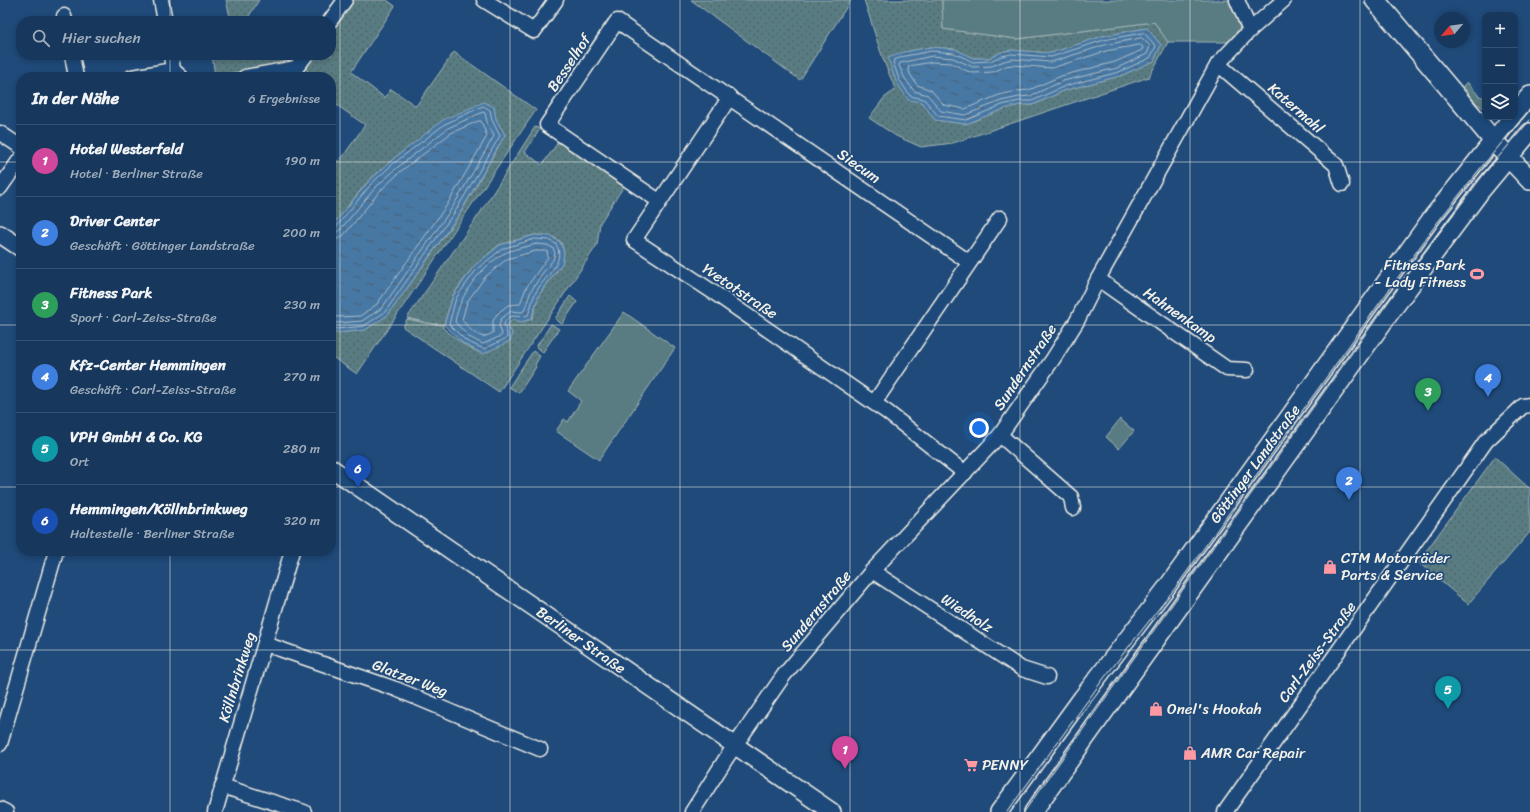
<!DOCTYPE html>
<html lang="de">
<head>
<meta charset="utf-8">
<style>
  body { margin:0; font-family:Sriracha,sans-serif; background:#203f62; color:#f1f3f6 }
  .controls { position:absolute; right:12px; top:12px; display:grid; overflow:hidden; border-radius:8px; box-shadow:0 2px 6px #0003 }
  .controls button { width:36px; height:36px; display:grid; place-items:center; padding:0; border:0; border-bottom:1px solid #365272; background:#17385c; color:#f1f3f6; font:20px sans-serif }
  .compass { position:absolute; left:1434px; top:12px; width:36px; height:36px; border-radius:50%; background:#17385c; box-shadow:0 2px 6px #0003; rotate:241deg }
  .you { position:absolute; left:979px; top:428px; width:14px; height:14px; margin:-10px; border:3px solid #fff; border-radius:50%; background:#1a73e8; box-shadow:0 0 0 6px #1a73e833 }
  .badge { display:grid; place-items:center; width:26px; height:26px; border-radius:50%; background:#ff9aa2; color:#fff; font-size:13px; font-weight:700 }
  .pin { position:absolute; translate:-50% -33px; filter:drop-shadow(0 1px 2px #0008) }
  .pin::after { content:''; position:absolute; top:21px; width:14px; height:12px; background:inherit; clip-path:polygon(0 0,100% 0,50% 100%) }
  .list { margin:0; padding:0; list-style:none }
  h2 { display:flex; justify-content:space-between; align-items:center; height:52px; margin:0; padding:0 16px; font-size:17px }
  h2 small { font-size:13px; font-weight:400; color:#9eacbb }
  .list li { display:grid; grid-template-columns:26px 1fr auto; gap:12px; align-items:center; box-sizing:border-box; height:72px; padding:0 16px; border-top:1px solid #365272 }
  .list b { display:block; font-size:15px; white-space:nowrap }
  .list p { margin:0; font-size:13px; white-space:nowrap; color:#9eacbb }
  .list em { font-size:13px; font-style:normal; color:#9eacbb }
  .icon { flex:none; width:22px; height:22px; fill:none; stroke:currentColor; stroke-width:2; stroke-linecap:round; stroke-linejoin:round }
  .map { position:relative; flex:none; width:1530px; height:812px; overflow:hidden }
  .search { position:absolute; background:#17385c; box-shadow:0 2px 6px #0003; left:16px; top:16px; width:320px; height:44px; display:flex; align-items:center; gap:10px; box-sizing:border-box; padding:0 14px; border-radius:16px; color:#9eacbb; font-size:15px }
  .panel { position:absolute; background:#17385c; box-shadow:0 2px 6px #0003; left:16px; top:72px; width:320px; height:484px; border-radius:16px }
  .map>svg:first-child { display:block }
  .grass { fill:url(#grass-dots); stroke:#a6b6b5; fill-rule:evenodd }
  .park { fill:#587c82; stroke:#a6b6b5 }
  .water { fill:url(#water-ripples); stroke:#8ca8bf }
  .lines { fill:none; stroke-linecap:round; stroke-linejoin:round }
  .shore { stroke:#aec0cc; stroke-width:1 }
  .minor-casing { stroke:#f4f1e8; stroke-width:17 }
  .tertiary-casing { stroke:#f4f1e8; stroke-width:20 }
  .secondary-casing { stroke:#f4f1e8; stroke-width:22 }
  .minor { stroke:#1f4a7a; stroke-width:14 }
  .tertiary { stroke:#1f4a7a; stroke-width:17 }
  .secondary { stroke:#1f4a7a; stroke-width:19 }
  .tram { stroke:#f4f1e8; stroke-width:1 }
  .grid { fill:none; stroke:#f4f1e8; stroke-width:1; stroke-opacity:0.55 }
  .labels { text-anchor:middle; stroke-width:3.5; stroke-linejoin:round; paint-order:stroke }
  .street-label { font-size:15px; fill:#f4f1e8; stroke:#1f4a7a }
  .poi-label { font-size:15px; fill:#f4f1e8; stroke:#1f4a7a; text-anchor:start }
</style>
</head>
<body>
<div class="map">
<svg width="1530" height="812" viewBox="0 0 1530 812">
  <defs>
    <pattern id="grass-dots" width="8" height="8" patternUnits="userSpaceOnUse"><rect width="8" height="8" fill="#587c82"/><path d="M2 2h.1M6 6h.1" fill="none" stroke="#516567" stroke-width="1.8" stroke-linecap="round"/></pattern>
    <pattern id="water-ripples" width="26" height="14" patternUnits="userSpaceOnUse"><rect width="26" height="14" fill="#4677a3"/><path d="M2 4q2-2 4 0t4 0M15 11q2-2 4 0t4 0" fill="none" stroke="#486074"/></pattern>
  </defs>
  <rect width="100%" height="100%" fill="#1f4a7a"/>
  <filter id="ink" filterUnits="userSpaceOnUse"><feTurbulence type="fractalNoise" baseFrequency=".025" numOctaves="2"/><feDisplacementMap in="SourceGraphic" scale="8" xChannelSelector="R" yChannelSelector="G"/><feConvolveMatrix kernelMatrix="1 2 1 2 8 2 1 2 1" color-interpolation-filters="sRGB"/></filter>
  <g filter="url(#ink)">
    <!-- grass -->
    <g class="grass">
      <polygon points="226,0 259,0 249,16 250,21 231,21"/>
      <polygon points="351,0 387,0 395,6 351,72 385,98 391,89 416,106 454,52 536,110 357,374 331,356 331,330 337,333 365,330 388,315 460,214 505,135 496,119 494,107 440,123 392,160 369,180 331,227 331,156 339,162 365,125 331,101 331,77 317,77 305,69 314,55 331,55 331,30"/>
      <polygon points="691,0 851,0 800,80"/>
      <path d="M864,0H942L943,29L1017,39L1154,22L1168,42L1149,77L953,143L921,147L896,136L869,118L884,98L896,89C882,62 874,29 864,0ZM1147,28L1161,45L1154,61L1120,76L1066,90L1033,105H1020L1004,109L966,124L935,120L922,102L900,86L896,81L894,74L904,52L931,47L955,49L973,58H990L1001,52L1011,50L1051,53L1103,36Z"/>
      <polygon points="608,19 611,21 543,123 540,121"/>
      <polygon points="212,55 297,55 291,62 215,76"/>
      <path d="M1467,82L1479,96L1485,98V108C1475,106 1469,93 1463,86Z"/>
      <polygon points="535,127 540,129 525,152 542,165 559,141 624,186 600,223 597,245 499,392 403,327 407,319 431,324 443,325 443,328 463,344 482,354 510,341 512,333 507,325 513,319 521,322 532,319 539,295 562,264 564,253 561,242 550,235 534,235 499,245 473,267 453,295 444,324 432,324 407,318 480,213"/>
      <polygon points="570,296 577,302 562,324 555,319"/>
      <polygon points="551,324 559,329 543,352 536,347"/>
      <polygon points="533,351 540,356 535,365 536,367 519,393 509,387"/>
      <polygon points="1495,457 1530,489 1530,532 1468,604 1418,562"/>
    </g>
    <!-- park -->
    <g class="park">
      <polygon points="942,0 1231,0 1242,25 1229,42 1168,42 1154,22 1017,39 943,29"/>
      <polygon points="624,312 675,348 599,460 556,431 564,419 568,422 581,401 568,391"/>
      <polygon points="1120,419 1134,431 1119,449 1106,437"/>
    </g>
    <!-- water -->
    <g class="water">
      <polygon points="1147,28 1161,45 1154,61 1120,76 1066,90 1032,105 1020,105 1004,109 966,124 935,120 922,102 908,100 896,81 888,58 904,52 931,47 955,49 973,58 990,58 1001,52 1011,50 1051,53 1103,36"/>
      <polygon points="484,102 494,107 496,119 505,135 460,213 388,315 365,330 337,333 331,330 331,227 369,181 392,160 443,120"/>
      <polygon points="535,235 550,236 560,242 564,253 562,264 549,279 539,295 531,319 521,322 513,319 507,325 512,333 510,341 483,354 464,344 444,325 453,296 474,266 500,245"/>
    </g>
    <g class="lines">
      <!-- shore -->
      <g class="shore">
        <polygon points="1144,33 1156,46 1150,58 1119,72 1065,86 1032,101 1019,101 1002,105 966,120 938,116 924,99 910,96 899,79 893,62 894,60 905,56 932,51 954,53 973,62 990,61 1002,56 1011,54 1051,57 1104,40"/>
        <polygon points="1142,38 1150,46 1147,54 1117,68 1063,81 1030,96 1019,97 1001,101 965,115 941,111 928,95 914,91 904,77 899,65 900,63 932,56 953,58 973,67 992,66 1004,61 1012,59 1051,62 1105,45"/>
        <polygon points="1140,45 1143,47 1142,50 1115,62 1061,76 1029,90 1018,91 999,95 965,109 944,105 931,90 917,85 910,74 908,68 909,66 932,62 951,63 967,71 973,73 993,72 1006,66 1012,65 1052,68 1106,51"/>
        <polyline points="331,229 336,227 372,183 394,163 445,124 483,106 490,110 492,120 500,136 456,210 385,312 364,326 337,329 331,327"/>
        <polyline points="331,234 339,231 376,187 398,167 448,128 483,112 485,113 487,122 494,136 452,208 382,308 362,321 338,323 331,322"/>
        <path d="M535,239L549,240L556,244C567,263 543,277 535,294C532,300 531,308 528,315C517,320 511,310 504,324L507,334V338L484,349L466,341L449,324L456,298L477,269L502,249Z"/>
        <polyline points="331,240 337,239 343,236 380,191 401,171 451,133 478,121 481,121 487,136 447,205 377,304 360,316 339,317 331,316"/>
        <path d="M536,244L547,245L553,248L555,253L553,260L542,274L531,291L524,311L521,312L511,311L501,319L499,325L502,334L501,336L483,344L469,337L455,322C460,294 479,269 503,254C512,249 526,247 536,244Z"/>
        <polygon points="536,251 547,251 548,257 526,288 520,304 508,305 497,314 493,321 493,333 483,337 473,332 462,320 467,302 485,277 507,259"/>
      </g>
      <defs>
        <g id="minor">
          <polyline points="161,0 165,21"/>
          <polyline points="484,0 534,31 556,0"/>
          <polyline points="1237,0 1250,30"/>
          <polyline points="64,16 65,21"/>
          <polyline points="330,21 345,0"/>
          <polyline points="72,55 76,77"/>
          <polyline points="171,55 173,70"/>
          <polyline points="1218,64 1336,165 1342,184"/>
          <polyline points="132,77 173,70 181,77"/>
          <polyline points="245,77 296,68 306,55"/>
          <polyline points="730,97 634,240 716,294 887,412 965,473"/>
          <polyline points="0,133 21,147"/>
          <polyline points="0,188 21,158"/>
          <polyline points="659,201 547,125 617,21 969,262"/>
          <polyline points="1098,279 1227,369 1247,370"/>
          <polyline points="874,403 1000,218"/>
          <polyline points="1000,435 1071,497 1073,508"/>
          <polyline points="872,571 1022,669 1047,677"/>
          <polyline points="265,644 396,689 540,749"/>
          <polyline points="0,744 56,551"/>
          <polyline points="222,786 304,812"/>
          <polyline points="0,809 6,812"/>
          <polyline points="215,812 292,551"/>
          <polyline points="692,812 727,757 784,675 872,571 1000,435 1053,359 1077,321 1098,279 1218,64 1250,30 1284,0"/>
          <polyline points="1225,812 1486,441 1523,406 1530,405"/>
        </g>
        <g id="tertiary">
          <polyline points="1515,113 1530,95"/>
          <polyline points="0,234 21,248"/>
          <polyline points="331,468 832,812"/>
          <polyline points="999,812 1082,698 1167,587 1433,216 1512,117"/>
          <polyline points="1033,812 1388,316 1481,191 1530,132"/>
        </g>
        <polyline id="secondary" points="1375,0 1498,146 1530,180"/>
      </defs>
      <!-- minor casing -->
      <use href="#minor" class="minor-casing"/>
      <!-- tertiary casing -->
      <use href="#tertiary" class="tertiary-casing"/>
      <!-- secondary casing -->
      <use href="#secondary" class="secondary-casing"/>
      <!-- minor -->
      <use href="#minor" class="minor"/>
      <!-- tertiary -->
      <use href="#tertiary" class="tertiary"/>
      <!-- secondary -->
      <use href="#secondary" class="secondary"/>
      <!-- tram -->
      <g class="tram">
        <polyline points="1007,812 1104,678 1176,587 1437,223 1479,170 1530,109"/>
        <polyline points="1024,812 1409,273 1484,174 1530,120"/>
      </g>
    </g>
  </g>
  <!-- grid -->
  <path class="grid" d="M170,0V21M340,0V812M510,0V812M680,0V812M850,0V812M1020,0V812M1190,0V812M1360,0V812M170,55V77M0,162H21M331,162H1530M0,325H21M331,325H1530M0,487H21M331,487H1530M170,551V812M0,650H1530"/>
  <!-- icons -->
  <defs>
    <symbol id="stadium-bare" viewBox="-9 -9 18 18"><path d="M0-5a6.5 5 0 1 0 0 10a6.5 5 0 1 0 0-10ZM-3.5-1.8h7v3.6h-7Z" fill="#ff9aa2" stroke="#1f4a7a" stroke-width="2.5" paint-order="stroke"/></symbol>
    <symbol id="shop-bare" viewBox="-9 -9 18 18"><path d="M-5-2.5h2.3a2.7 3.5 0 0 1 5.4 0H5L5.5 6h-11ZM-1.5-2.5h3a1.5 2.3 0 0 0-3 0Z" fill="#ff9aa2" stroke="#1f4a7a" stroke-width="2.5" paint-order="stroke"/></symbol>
    <symbol id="supermarket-bare" viewBox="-9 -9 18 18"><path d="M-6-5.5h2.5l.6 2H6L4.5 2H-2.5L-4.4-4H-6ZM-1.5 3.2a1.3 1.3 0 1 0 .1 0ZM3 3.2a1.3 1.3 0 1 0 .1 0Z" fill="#ff9aa2" stroke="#1f4a7a" stroke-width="2.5" paint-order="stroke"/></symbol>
  </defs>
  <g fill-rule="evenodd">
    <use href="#stadium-bare" x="1467" y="264" width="20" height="20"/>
    <use href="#shop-bare" x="1320" y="557" width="20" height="20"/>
    <use href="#shop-bare" x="1146" y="699" width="20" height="20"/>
    <use href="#shop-bare" x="1180" y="743" width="20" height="20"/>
    <use href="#supermarket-bare" x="961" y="755" width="20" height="20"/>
  </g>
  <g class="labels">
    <!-- street labels -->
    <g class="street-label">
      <text transform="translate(569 63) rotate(-56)" y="5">Besselhof</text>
      <text transform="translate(1296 108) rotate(41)" y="5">Katermahl</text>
      <text transform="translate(859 166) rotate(35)" y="5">Siecum</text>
      <text transform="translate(740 291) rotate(34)" y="5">Yvetotstraße</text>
      <text transform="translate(1180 315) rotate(35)" y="5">Hahnenkamp</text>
      <text transform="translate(1025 367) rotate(-56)" y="5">Sundernstraße</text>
      <text transform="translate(1255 464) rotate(-54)" y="5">Göttinger Landstraße</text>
      <text transform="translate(816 611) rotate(-50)" y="5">Sundernstraße</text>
      <text transform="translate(967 613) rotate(33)" y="5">Wiedholz</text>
      <text transform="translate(581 640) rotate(35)" y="5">Berliner Straße</text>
      <text transform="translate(1317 652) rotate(-54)" y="5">Carl-Zeiss-Straße</text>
      <text transform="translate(237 677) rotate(-73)" y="5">Köllnbrinkweg</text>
      <text transform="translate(410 678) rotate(21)" y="5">Glatzer Weg</text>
    </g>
    <!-- poi labels -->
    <g class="poi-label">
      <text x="1466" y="270" text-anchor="end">Fitness Park<tspan x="1466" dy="17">- Lady Fitness</tspan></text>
      <text x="1341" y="563">CTM Motorräder<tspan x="1341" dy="17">Parts &amp; Service</tspan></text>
      <text x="1167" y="714">Onel's Hookah</text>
      <text x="1201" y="758">AMR Car Repair</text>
      <text x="982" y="770">PENNY</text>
    </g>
  </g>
</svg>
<div class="controls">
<button>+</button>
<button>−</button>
<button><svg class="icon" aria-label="layers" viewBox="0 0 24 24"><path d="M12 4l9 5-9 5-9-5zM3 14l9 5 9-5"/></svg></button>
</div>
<svg class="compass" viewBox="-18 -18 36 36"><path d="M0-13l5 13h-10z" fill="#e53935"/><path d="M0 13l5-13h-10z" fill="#9eacbb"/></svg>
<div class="you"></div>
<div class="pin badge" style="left:845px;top:769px;background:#d1479c">1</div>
<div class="pin badge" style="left:1349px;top:500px;background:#3f7fe0">2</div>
<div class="pin badge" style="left:1428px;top:411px;background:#2e9e5b">3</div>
<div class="pin badge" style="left:1488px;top:397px;background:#3f7fe0">4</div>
<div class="pin badge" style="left:1448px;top:709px;background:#0f9aa8">5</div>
<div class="pin badge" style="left:358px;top:488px;background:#1a4fb4">6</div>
<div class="search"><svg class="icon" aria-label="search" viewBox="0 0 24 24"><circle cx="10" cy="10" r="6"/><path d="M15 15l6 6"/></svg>Hier suchen</div>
<section class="panel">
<h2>In der Nähe<small>6 Ergebnisse</small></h2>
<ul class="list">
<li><span class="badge" style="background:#d1479c">1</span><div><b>Hotel Westerfeld</b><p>Hotel · Berliner Straße</p></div><em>190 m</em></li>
<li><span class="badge" style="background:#3f7fe0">2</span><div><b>Driver Center</b><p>Geschäft · Göttinger Landstraße</p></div><em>200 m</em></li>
<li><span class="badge" style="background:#2e9e5b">3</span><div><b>Fitness Park</b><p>Sport · Carl-Zeiss-Straße</p></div><em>230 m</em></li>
<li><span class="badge" style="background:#3f7fe0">4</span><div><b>Kfz-Center Hemmingen</b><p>Geschäft · Carl-Zeiss-Straße</p></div><em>270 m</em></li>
<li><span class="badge" style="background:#0f9aa8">5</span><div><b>VPH GmbH &amp; Co. KG</b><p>Ort</p></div><em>280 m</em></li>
<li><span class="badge" style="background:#1a4fb4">6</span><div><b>Hemmingen/Köllnbrinkweg</b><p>Haltestelle · Berliner Straße</p></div><em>320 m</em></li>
</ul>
</section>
</div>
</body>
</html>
